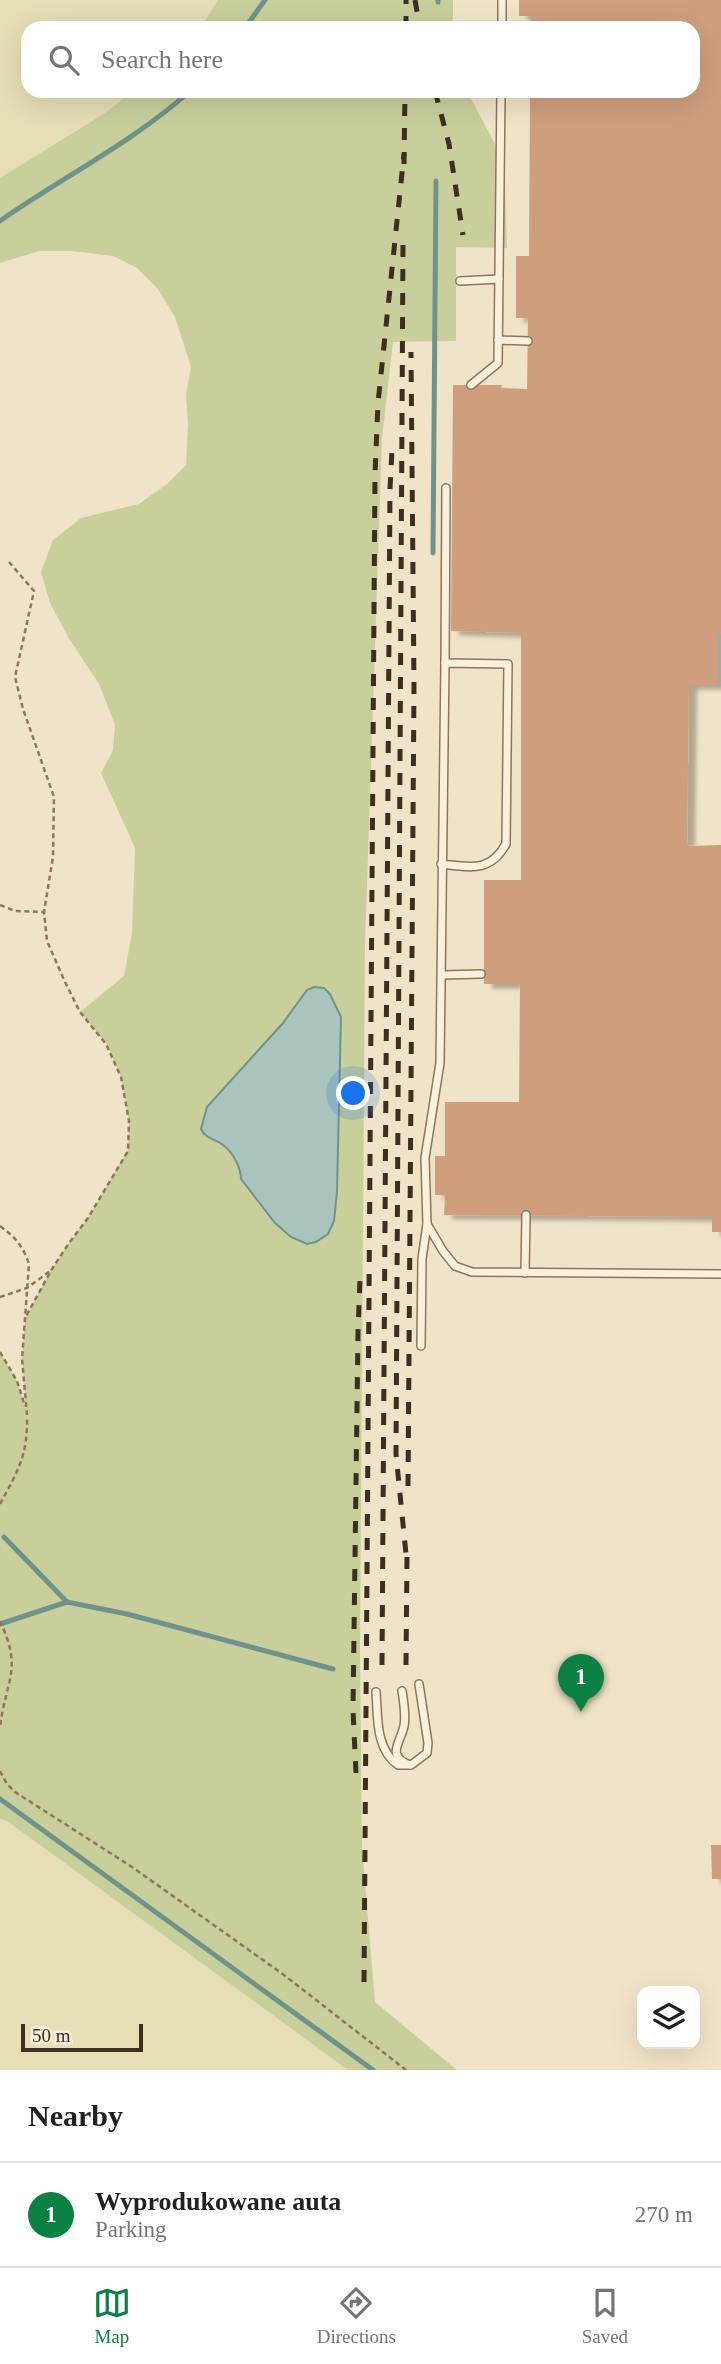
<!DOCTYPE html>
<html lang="en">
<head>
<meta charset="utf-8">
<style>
  body { margin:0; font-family:"Times New Roman",serif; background:#f2f2f2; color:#202124 }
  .controls { position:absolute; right:21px; bottom:21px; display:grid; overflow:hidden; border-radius:14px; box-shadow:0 7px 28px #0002 }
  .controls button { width:63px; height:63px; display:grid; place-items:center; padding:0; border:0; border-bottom:2px solid #e0e0e0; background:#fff; color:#202124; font:35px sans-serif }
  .scale { position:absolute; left:21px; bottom:18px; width:122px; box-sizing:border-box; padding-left:7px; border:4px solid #3d2e20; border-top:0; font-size:19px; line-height:24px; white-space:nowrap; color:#3d2e20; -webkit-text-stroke:5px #f7eed8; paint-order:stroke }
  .you { position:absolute; left:354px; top:1094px; width:24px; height:24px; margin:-18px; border:5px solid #fff; border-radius:50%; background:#1a73e8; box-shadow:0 0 0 10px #1a73e833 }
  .badge { display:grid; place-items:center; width:46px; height:46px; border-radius:50%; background:#0b8043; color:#fff; font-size:23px; font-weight:700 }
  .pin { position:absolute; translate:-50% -58px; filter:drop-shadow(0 2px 4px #0008) }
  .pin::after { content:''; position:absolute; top:37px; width:24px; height:21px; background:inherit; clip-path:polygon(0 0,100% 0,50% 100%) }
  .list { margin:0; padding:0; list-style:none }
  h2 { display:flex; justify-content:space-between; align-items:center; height:91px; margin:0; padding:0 28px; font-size:30px }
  h2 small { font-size:23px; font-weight:400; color:#757577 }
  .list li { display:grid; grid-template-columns:46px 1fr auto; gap:21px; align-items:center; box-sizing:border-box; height:105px; padding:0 28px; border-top:2px solid #e0e0e0 }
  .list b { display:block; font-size:26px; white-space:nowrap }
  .list p { margin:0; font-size:23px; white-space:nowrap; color:#757577 }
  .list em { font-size:23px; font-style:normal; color:#757577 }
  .icon { flex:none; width:38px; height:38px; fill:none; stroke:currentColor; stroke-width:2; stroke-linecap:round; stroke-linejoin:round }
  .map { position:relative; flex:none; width:721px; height:2070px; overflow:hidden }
  .search { position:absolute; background:#fff; box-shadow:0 7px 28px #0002; left:21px; right:21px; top:21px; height:77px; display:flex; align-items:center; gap:18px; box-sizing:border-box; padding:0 24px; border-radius:21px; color:#757577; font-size:26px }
  .sheet { height:196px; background:#fff }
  nav { display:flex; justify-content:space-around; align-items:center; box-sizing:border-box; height:98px; border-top:2px solid #e0e0e0; background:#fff; font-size:19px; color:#757577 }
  nav a { display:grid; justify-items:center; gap:4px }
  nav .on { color:#0b8043 }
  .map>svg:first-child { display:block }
  .farmland { fill:#e6deb5 }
  .green { fill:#c9cf9b; fill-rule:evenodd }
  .water { fill:#a9c4bc; stroke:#6f938a; stroke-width:2 }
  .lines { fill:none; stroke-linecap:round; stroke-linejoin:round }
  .stream { stroke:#6f938a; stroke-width:5 }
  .building { fill:#cf9f7d; filter:url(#shadow) }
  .service-casing { stroke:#8d765c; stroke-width:10 }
  .path { stroke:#8d765c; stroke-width:2.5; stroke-dasharray:5 3.5; stroke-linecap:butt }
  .service { stroke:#faf1dc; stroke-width:7 }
  .rail { stroke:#3d2e20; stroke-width:5; stroke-dasharray:12 12; stroke-linecap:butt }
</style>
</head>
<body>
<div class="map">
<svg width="721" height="2070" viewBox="0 0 721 2070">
  <defs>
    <filter id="shadow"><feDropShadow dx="8" dy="4.5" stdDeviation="2" flood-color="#0004"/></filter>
  </defs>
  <rect width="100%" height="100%" fill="#f0e4c8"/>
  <!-- farmland -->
  <g class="farmland">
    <polygon points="0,0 218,0 200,28 28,28 28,91 133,91 105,113 0,178"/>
    <polygon points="0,1819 7,1821 348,2070 0,2070"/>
  </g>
  <!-- green -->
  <g class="green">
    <polygon points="218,0 453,0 453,28 200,28"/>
    <path d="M133,91H467L504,161L507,248L456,247V341L393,342L382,438L365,945L360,1649L362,1846L375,2002L457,2070H348L7,1821L0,1819V1352L17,1381L26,1409L22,1359L25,1318L52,1269L69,1243L88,1218L128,1150L129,1121L121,1077L106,1043L80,1012L124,976L132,933L135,848L101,773L113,750L115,725L99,684L68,637L50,603L41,572L53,540L81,518L139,504L167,484L186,465L188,424L186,395L191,367L175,317L157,288L137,268L113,256L72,251H39L0,263V178L105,113ZM314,987L339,1146L334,1221L275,1223L258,1203L234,1157L223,1144C238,1113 286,1000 314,987Z"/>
  </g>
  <!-- water -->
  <path class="water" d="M314,987L324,988L330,994L341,1017L337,1192L334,1221L328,1234L316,1242L307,1244L291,1237L275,1223L241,1179C241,1168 233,1152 223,1145C215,1138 206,1140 201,1129L207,1107L283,1023L307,990Z"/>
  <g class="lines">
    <!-- stream -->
    <g class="stream">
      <polyline points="438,2 438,0"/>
      <polyline points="245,28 265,0"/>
      <path d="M0,221C63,177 133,142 190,91"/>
      <polyline points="433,553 436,181"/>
      <polyline points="4,1537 67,1602"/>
      <polyline points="0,1624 67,1602 127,1614 333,1669"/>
      <polyline points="0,1799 373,2070"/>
    </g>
  </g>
  <!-- building -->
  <g class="building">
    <polygon points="519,0 721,0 721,634 717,634 717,685 689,685 687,846 721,845 721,1232 712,1232 712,1217 444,1215 445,1195 435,1195 435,1156 445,1156 445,1102 519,1102 520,984 484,984 484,880 521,880 521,633 451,631 453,385 502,385 501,388 527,389 528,318 516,318 516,256 529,256 530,91 693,91 693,28 531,28 531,16 519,16"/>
    <polygon points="711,1845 721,1845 721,1879 712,1879"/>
  </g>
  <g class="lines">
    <defs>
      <g id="service">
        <polyline points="502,28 502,0"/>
        <polyline points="460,281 499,279"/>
        <polyline points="498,340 528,341"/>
        <polyline points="471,385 498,363 501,91"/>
        <polyline points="445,663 446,488"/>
        <path d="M441,864C470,867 490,873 506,844L508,664L445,663L440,1063L425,1158L427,1224L443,1251L455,1266L472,1272L721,1274"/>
        <polyline points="442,975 481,974"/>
        <polyline points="525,1273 526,1215"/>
        <polyline points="421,1346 422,1259 427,1224"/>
        <path d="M402,1691C404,1703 406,1715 404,1726C401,1742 385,1756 410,1765"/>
        <path d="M376,1692C378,1716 375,1749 398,1765H411L427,1753L428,1743L419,1684"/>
      </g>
    </defs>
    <!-- service casing -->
    <use href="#service" class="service-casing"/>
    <!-- path -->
    <g class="path">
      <polyline points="9,562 34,591 15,677 23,709 54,797 53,857 44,912"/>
      <polyline points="0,905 15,911 44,912 47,941 65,982 80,1012 106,1044 121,1077 129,1121 128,1151 88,1218 69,1243 52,1269 25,1318"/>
      <path d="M0,1226C15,1237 23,1246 29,1264L22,1359L27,1415"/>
      <polyline points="0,1297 27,1288 50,1271"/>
      <polyline points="0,1352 17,1381 25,1406"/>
      <path d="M0,1504C18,1471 28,1455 27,1416"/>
      <path d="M0,1621C23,1670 6,1679 0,1727"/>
      <polyline points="0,1771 7,1784 15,1792 132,1867 284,1975 406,2070"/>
    </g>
    <!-- service -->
    <use href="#service" class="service"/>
    <!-- rail -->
    <g class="rail">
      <polyline points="415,0 420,28"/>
      <polyline points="406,28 406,0"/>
      <polyline points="435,91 449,144 463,235"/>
      <polyline points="404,164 405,91"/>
      <polyline points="403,245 396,1454 407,1564"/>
      <polyline points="408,1486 414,687 411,352"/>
      <polyline points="382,1665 390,489 392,450"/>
      <polyline points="406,1665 407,1556"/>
      <polyline points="356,1773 353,1710 358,1332 360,1279"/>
      <polyline points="364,1982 375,474 378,403 404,154"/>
    </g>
  </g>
</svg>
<div class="controls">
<button><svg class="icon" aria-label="layers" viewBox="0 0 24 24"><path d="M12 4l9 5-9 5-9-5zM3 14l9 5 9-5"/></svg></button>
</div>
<div class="scale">50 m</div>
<div class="you"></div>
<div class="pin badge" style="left:581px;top:1712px">1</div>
<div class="search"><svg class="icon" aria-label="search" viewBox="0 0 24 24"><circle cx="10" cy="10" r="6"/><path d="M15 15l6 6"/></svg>Search here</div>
</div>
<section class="sheet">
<h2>Nearby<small></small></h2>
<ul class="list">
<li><span class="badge">1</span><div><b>Wyprodukowane auta</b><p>Parking</p></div><em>270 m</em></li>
</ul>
</section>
<nav>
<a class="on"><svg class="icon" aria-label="map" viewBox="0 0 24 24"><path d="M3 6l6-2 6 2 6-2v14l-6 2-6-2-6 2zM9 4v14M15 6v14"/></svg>Map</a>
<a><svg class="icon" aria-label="directions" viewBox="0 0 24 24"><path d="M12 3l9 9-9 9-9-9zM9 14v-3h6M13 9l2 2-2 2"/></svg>Directions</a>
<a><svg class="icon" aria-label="saved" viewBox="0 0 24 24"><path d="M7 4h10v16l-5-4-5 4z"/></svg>Saved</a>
</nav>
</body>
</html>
